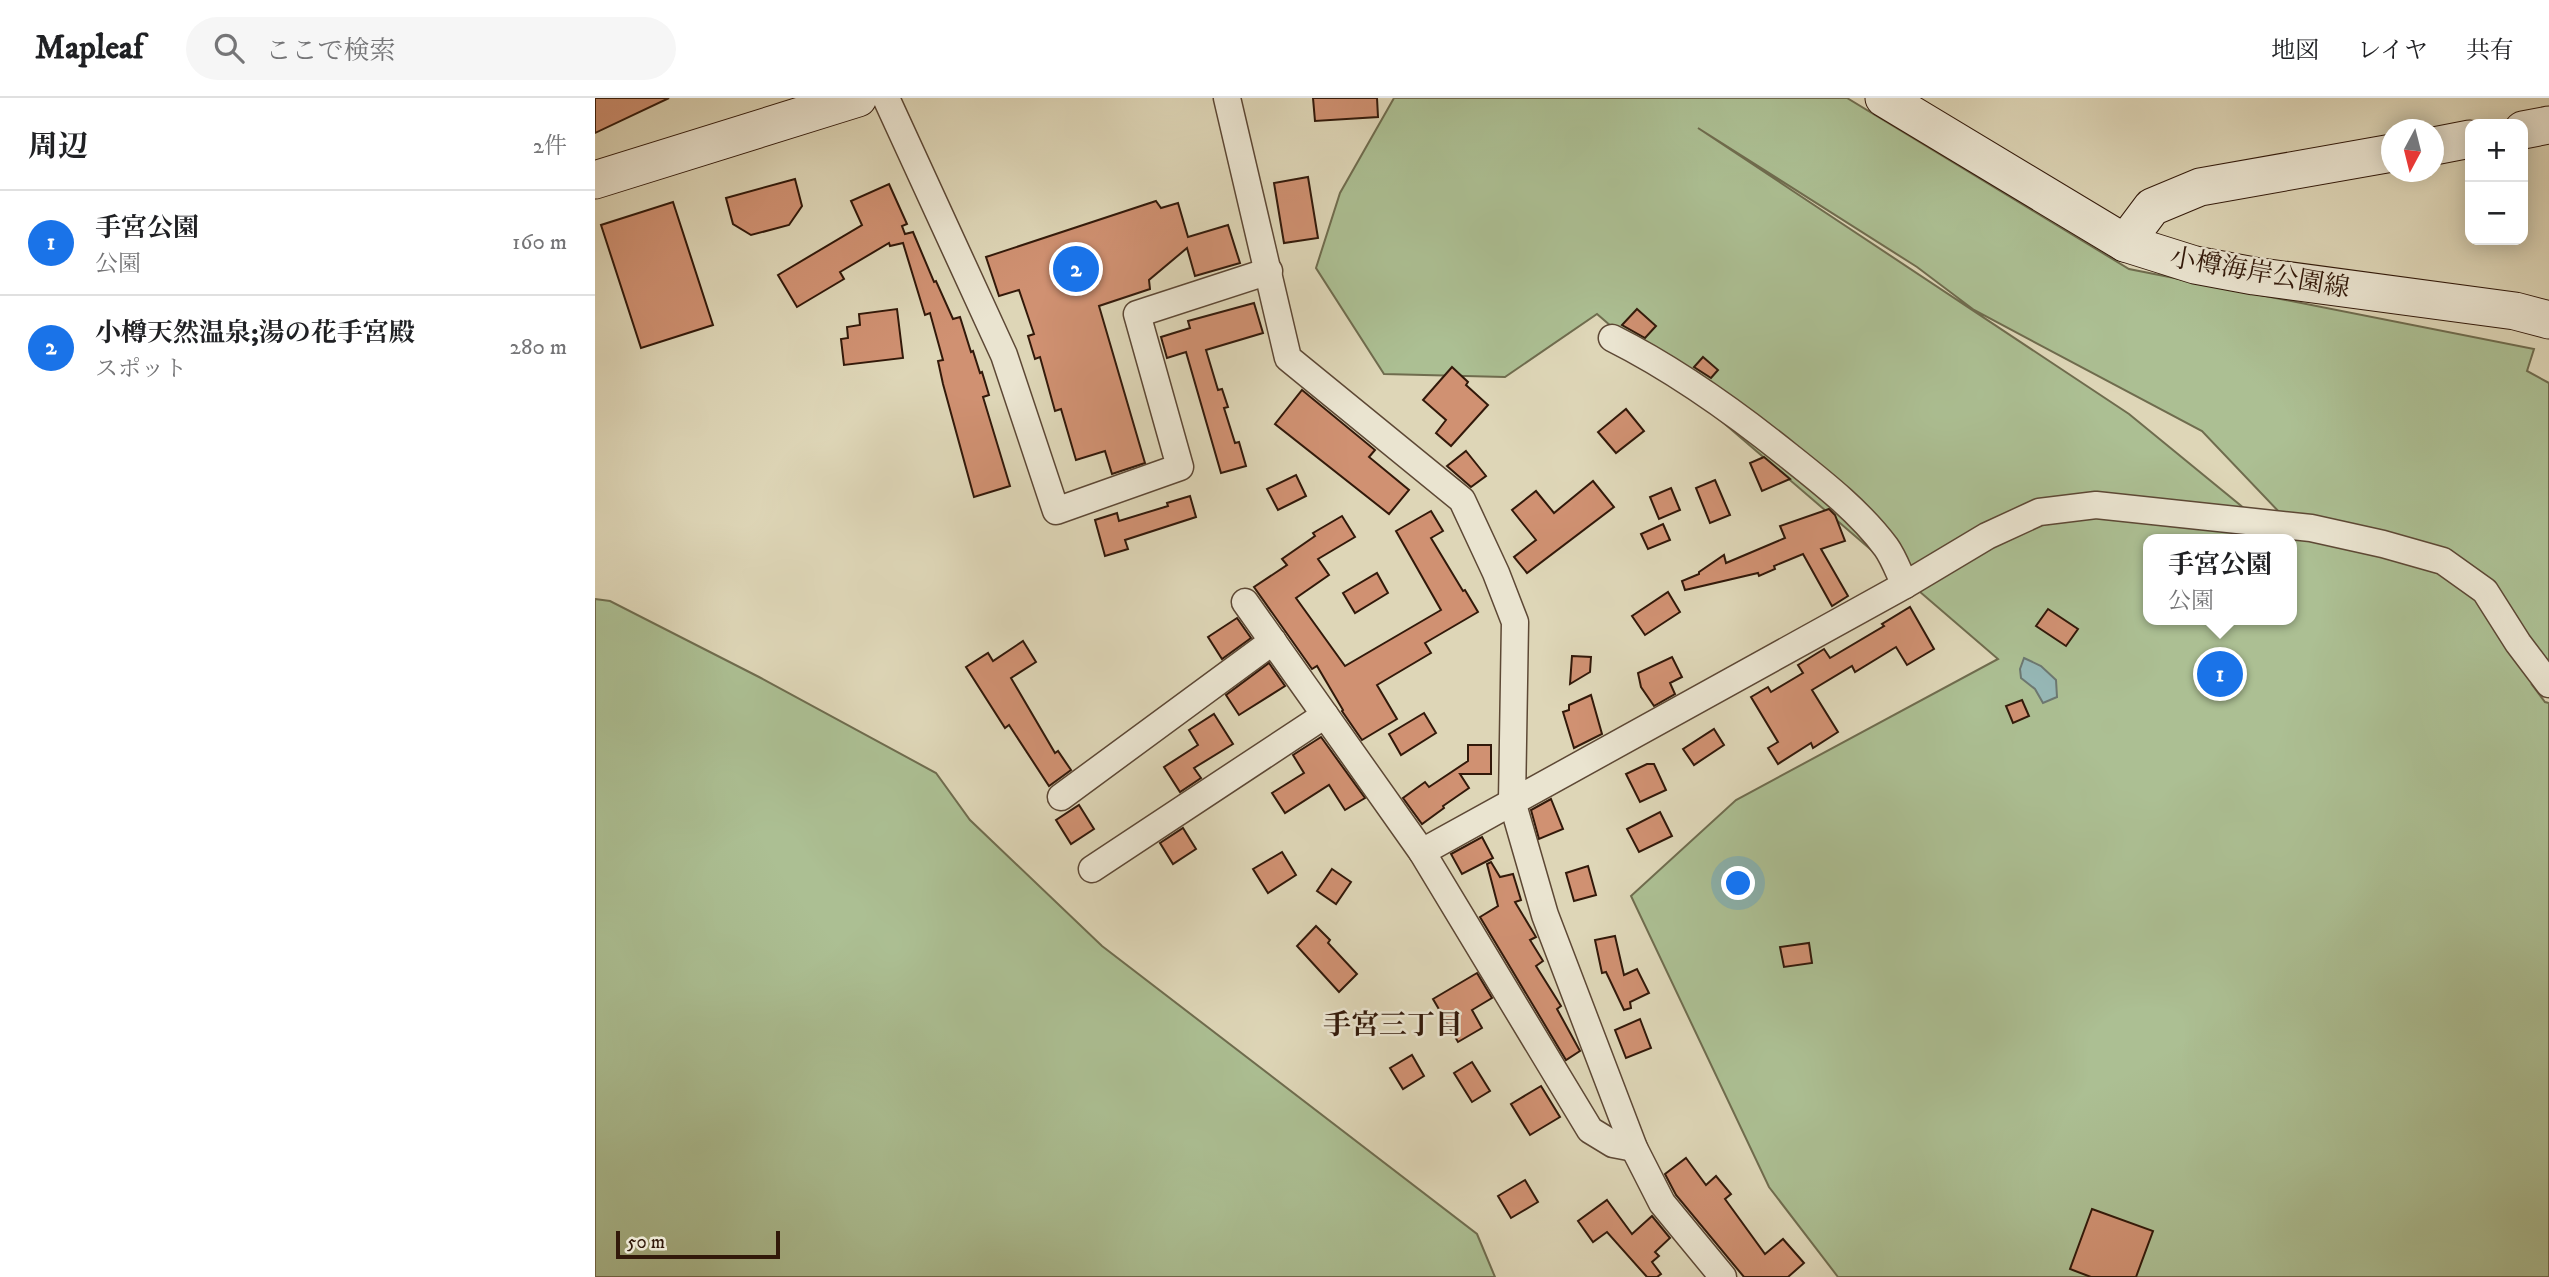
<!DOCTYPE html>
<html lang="ja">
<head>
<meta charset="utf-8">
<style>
  body { margin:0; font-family:"IM FELL DW Pica","Noto Serif JP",serif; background:#f6f6f6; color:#202124 }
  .controls { position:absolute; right:21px; top:21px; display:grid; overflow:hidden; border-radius:14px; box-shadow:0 4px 18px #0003 }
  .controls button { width:63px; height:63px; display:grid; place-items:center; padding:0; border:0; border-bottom:2px solid #e0e0e0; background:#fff; color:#202124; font:35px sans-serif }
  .compass { position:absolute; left:1786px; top:21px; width:63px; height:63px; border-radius:50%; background:#fff; box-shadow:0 4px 18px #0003; rotate:187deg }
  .scale { position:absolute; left:21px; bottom:18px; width:164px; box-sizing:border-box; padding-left:7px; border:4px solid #32190a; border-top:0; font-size:19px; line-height:24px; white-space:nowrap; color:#32190a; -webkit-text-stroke:5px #eae4d0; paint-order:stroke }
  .you { position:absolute; left:1144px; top:786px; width:24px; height:24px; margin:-18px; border:5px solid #fff; border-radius:50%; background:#1a73e8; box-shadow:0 0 0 10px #1a73e833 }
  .badge { display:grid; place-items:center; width:46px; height:46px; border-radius:50%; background:#1a73e8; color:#fff; font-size:23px; font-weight:700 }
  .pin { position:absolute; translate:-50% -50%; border:4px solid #fff; box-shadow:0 2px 7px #0006 }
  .popup { position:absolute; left:1548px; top:436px; width:154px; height:91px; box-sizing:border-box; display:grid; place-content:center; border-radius:14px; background:#fff; filter:drop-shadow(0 2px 5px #0005); font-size:23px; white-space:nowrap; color:#757577 }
  .popup b { font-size:26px; color:#202124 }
  .popup::after { content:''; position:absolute; left:50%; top:100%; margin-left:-14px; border:14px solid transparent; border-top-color:#fff }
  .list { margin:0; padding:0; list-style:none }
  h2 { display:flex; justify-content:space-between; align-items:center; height:91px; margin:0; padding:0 28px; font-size:30px }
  h2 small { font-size:23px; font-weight:400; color:#757577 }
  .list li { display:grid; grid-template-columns:46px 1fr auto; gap:21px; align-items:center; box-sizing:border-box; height:105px; padding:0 28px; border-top:2px solid #e0e0e0 }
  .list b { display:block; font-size:26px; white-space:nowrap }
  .list p { margin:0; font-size:23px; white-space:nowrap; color:#757577 }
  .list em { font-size:23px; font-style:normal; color:#757577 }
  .icon { flex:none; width:38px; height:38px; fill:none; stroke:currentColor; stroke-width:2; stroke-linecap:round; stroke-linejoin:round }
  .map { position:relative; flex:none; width:1954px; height:1179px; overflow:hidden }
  header { display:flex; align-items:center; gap:42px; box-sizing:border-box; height:98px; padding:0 35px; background:#fff; border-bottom:2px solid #e0e0e0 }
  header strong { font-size:33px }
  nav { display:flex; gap:38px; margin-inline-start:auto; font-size:24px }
  .search { width:490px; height:63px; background:#f6f6f6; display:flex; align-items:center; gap:18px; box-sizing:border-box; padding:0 24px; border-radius:38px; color:#757577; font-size:26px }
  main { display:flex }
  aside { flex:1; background:#fff }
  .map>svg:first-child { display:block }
  .green { fill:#acbf93; stroke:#6f6c4e; stroke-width:2; fill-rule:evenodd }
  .water { fill:#95b7b6; stroke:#6d7871; stroke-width:2 }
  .building { fill:#d09172; stroke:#32190a; stroke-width:2 }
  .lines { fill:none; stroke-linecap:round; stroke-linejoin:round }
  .street-casing { stroke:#5d4835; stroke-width:29 }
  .secondary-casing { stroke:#32190a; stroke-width:39 }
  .street { stroke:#eae4d0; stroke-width:26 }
  .secondary { stroke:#eae4d0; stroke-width:37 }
  .labels { text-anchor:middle; stroke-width:5; stroke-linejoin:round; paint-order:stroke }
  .street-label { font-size:26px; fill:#32190a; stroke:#eae4d0 }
  .neighbourhood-label { font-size:28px; font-weight:bold; fill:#32190a; stroke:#eae4d0 }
</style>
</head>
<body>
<header>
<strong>Mapleaf</strong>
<div class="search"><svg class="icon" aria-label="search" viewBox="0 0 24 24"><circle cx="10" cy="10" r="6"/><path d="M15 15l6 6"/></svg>ここで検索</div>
<nav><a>地図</a><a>レイヤ</a><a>共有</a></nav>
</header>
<main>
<aside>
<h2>周辺<small>2件</small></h2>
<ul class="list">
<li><span class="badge">1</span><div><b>手宮公園</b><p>公園</p></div><em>160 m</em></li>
<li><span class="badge">2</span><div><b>小樽天然温泉;湯の花手宮殿</b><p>スポット</p></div><em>280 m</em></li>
</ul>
</aside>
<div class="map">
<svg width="1954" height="1179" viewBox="0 0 1954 1179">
  <rect width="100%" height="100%" fill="#ded6b7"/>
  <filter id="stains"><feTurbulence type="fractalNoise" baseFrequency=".00286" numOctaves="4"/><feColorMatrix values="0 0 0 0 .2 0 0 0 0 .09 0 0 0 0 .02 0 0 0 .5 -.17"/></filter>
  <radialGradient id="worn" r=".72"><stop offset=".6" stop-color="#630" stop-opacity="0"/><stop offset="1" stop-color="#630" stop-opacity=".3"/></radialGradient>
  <!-- green -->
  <g class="green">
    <path d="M799,0H1252L1534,171L1939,251L1932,273L1954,285V594L1938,588L1950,604L1954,605V1179H1243L1174,1089L1036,798L1141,702L1403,561L1002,216L910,279L789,276L721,170L745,95ZM1103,30L1322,169L1379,212L1607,333L1707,438L1672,429L1534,316ZM1553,441H1697V522H1553Z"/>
    <polygon points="0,501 15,503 164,579 341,675 375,722 507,848 882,1136 900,1179 0,1179"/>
  </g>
  <!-- water -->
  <polygon class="water" points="1429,560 1446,568 1461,582 1462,599 1448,605 1440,591 1426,580 1425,571"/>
  <!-- building -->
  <g class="building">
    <polygon points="0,0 74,0 0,35"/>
    <polygon points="718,0 782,0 783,19 720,23"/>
    <polygon points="713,79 723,140 689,145 679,85"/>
    <polygon points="200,81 207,108 194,127 156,137 138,126 131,100"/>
    <polygon points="294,86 312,126 307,128 310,136 318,134 339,184 341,183 358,221 365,219 376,254 378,253 385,275 387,274 394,297 388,299 415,388 379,399 348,286 343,263 348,262 335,215 330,217 308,145 295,148 294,145 245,174 249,181 202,209 183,177 267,127 256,103"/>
    <polygon points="561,103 566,110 583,105 593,139 633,127 645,165 600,178 592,150 554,182 555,191 504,208 550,365 517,376 510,353 481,362 466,311 460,313 445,259 440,261 433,238 439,236 424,192 404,198 391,159"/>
    <polygon points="78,104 118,227 46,250 6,127"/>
    <polygon points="659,205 668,235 611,252 623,292 627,291 633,309 629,310 640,345 644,344 651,368 626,375 591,254 572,260 566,239 595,230 593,223"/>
    <polygon points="302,211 308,260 249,267 246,241 253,240 252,229 265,227 264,216"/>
    <polygon points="1042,211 1061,228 1050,240 1027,227"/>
    <polygon points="1108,259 1123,272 1116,280 1099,269"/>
    <polygon points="857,269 873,284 871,287 893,307 856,348 841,335 851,322 828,302"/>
    <polygon points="707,292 780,352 774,359 814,392 794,416 680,326"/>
    <polygon points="1031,311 1049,333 1021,355 1003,334"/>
    <polygon points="871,353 891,378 876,389 852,368"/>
    <polygon points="1169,359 1195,381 1167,393 1155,365"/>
    <polygon points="701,377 711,398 683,412 672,391"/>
    <polygon points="1120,382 1135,417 1115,425 1101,390"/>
    <polygon points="998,383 1019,409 932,475 919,459 941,442 917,412 941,393 959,415"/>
    <polygon points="1076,390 1085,412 1064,421 1055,399"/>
    <polygon points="595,398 601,419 530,442 533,451 510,458 500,422 522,415 524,423 573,408 572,405"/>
    <polygon points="1234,411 1240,417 1250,443 1226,451 1253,498 1237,508 1208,456 1179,468 1180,471 1164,478 1163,475 1090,492 1087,483 1104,476 1104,474 1129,457 1131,465 1190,440 1185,428"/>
    <polygon points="836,413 848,433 836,440 868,493 870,492 883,514 830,545 836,555 782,587 802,621 767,642 747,613 748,612 722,568 717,571 659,489 692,467 687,461 720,438 718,435 747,418 760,439 723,461 734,477 701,500 750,568 846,512 801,433"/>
    <polygon points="1068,426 1075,442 1053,451 1046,436"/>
    <polygon points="782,475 793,495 760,515 748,495"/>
    <polygon points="1073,494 1085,514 1050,537 1037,518"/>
    <polygon points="1315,509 1339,551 1312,567 1301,549 1260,574 1257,568 1217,592 1243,634 1218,650 1216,645 1183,666 1173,650 1183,644 1156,599 1173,589 1176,594 1208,575 1203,567 1229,551 1235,560 1289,528 1287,526"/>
    <polygon points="1453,511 1483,531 1471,548 1441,528"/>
    <polygon points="642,520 656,540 627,561 613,539"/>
    <polygon points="428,543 441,564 416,580 460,655 463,653 476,672 454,688 414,627 410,630 371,569 393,555 398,563"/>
    <polygon points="977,558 996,559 995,574 975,586"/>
    <polygon points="1077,559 1087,579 1075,585 1080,596 1059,608 1046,589 1043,575"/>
    <polygon points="674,565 690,588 644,617 631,597"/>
    <polygon points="996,597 1007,636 979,650 968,614 974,612 974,607"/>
    <polygon points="1427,602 1434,618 1418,625 1411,608"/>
    <polygon points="829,615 841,635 806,657 794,636"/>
    <polygon points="619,616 638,646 599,670 606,680 585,694 569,669 603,647 594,632"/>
    <polygon points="1119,631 1129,647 1099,667 1088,651"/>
    <polygon points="726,639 770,700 750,712 734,687 690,715 677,695 709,675 698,657"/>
    <polygon points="873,647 896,647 896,676 865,676 874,690 848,708 849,710 827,726 808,700 830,684 834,689 873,663"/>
    <polygon points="1052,666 1059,666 1071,692 1045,704 1031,676"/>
    <polygon points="956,701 968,731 944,741 936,712"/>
    <polygon points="484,707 499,731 476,746 461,722"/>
    <polygon points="1065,714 1077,738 1044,754 1032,731"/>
    <polygon points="588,730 601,751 578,766 565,745"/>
    <polygon points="887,739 898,760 867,776 856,756"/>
    <polygon points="687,754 701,777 673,795 658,771"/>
    <polygon points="896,764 905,779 918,776 926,802 920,804 941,839 935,842 948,863 941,868 966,908 962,911 985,953 971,962 885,819 903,808 892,766"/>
    <polygon points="993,768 1001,797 979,803 971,775"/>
    <polygon points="737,771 756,784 741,806 722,793"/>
    <polygon points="721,828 735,842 733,845 762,876 744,894 702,848"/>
    <polygon points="1020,838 1029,877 1042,871 1054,895 1035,904 1036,910 1029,912 1011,874 1007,875 1000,842"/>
    <polygon points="1214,845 1217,865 1189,869 1185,849"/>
    <polygon points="882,875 897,900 877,912 887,930 863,944 838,901"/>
    <polygon points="1045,921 1056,950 1031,960 1020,932"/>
    <polygon points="817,957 829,978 808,991 795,970"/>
    <polygon points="877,964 895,993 877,1004 859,975"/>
    <polygon points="946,988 965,1019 935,1037 916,1006"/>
    <polygon points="1091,1060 1111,1087 1121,1078 1136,1096 1130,1101 1170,1156 1188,1141 1209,1165 1193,1179 1149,1179 1081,1097 1070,1076"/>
    <polygon points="930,1082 943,1104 916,1120 903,1098"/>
    <polygon points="1012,1102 1037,1136 1057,1118 1075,1140 1060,1154 1064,1158 1057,1164 1066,1176 1062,1179 1052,1179 1012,1134 998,1144 983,1123"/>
    <polygon points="1497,1111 1558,1133 1541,1179 1496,1179 1475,1171"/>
  </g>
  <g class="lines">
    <defs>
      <g id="street">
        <polyline points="291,0 409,257 461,413 585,369 542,216 674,173"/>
        <polyline points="632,0 693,260 867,402 901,475 920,524 917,703 950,817 1039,1050 1067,1105 1128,1179"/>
        <path d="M1017,240C1081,272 1138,313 1194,358C1228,385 1265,414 1291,449C1299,460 1304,475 1310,487"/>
        <polyline points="650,504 827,754 995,1032 1018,1046 1039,1050"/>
        <polyline points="466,699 678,543"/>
        <polyline points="827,754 1310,487 1392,438 1444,414 1501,407 1716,430 1788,446 1848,463 1890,493 1923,545 1954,586"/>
        <polyline points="497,771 730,617"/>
      </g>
      <g id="secondary">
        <polyline points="1289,0 1530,145 1600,167 1659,178 1920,213 1954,222"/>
        <polyline points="1928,32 1954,27"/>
        <polyline points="1839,48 1875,41"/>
        <polyline points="0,82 263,0"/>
        <polyline points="1530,145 1557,109 1605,89 1797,55"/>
      </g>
    </defs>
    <!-- street casing -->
    <use href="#street" class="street-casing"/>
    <!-- secondary casing -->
    <use href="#secondary" class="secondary-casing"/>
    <!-- street -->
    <use href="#street" class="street"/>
    <!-- secondary -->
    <use href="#secondary" class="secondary"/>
  </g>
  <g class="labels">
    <!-- street labels -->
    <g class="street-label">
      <text transform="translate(1665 174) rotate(10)" y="9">小樽海岸公園線</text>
    </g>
    <!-- neighbourhood labels -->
    <g class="neighbourhood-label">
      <text x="798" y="936">手宮三丁目</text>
    </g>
  </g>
  <rect width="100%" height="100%" filter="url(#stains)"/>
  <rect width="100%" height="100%" fill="url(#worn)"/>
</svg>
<div class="controls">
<button>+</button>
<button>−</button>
</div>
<svg class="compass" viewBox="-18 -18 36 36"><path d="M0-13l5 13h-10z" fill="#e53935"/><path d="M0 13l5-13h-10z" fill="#757577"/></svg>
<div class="scale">50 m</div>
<div class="you"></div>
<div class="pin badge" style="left:1625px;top:576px">1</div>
<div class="popup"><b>手宮公園</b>公園</div>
<div class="pin badge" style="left:481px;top:171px">2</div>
</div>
</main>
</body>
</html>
